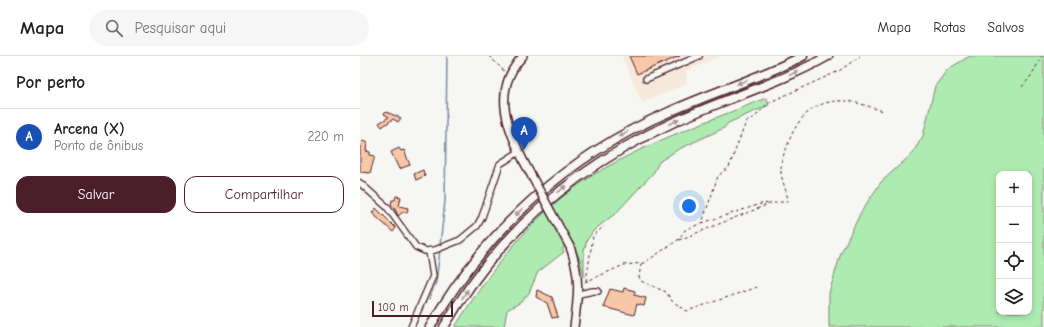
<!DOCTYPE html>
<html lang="pt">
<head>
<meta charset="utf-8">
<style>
  body { margin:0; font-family:"Comic Neue",sans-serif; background:#f6f6f6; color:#202124 }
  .controls { position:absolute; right:12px; bottom:12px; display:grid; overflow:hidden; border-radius:8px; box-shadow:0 2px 6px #0003 }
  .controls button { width:36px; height:36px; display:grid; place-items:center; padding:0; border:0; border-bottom:1px solid #e0e0e0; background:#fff; color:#202124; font:20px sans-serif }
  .scale { position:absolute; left:12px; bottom:10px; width:81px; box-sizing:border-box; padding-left:4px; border:2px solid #4a1f2b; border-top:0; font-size:11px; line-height:14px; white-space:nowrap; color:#4a1f2b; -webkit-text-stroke:3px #f6f6f2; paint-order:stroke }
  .you { position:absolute; left:329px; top:150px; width:14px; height:14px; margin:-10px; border:3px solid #fff; border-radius:50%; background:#1a73e8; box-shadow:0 0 0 6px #1a73e833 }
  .badge { display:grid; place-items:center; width:26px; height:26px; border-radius:50%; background:#4a1f2b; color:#fff; font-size:13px; font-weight:700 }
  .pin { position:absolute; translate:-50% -33px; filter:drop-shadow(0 1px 2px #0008) }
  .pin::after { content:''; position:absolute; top:21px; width:14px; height:12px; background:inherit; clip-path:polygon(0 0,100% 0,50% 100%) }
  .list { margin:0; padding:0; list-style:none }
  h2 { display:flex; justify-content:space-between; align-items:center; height:52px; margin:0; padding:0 16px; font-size:17px }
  h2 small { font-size:13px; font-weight:400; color:#757577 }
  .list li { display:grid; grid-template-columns:26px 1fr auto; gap:12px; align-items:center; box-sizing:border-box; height:56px; padding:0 16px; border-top:1px solid #e0e0e0 }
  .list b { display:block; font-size:15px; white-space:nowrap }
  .list p { margin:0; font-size:13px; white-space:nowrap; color:#757577 }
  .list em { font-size:13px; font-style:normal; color:#757577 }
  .actions { display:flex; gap:8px; padding:12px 16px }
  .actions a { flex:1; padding:9px 0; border:1px solid #4a1f2b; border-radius:12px; text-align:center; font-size:14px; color:#4a1f2b }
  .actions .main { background:#4a1f2b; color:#fff }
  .icon { flex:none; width:22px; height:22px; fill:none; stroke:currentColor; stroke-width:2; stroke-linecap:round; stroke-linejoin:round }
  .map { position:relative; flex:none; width:684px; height:271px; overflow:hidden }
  header { display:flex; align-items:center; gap:24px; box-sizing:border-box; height:56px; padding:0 20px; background:#fff; border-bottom:1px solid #e0e0e0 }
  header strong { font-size:19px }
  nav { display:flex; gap:22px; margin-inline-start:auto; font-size:14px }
  .search { width:280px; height:36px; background:#f6f6f6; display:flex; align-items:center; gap:10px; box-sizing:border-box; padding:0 14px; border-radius:22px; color:#757577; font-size:15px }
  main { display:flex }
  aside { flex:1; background:#fff }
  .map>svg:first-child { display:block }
  .built { fill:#f7e8dc }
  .green { fill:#aeebb1; stroke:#7c856e; fill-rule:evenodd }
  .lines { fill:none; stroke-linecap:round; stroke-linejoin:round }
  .stream { stroke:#798ca7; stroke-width:1.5 }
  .building { fill:#f8c7a7; stroke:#4a1f2b }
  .minor-casing { stroke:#4a1f2b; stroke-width:8 }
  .major-casing { stroke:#4a1f2b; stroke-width:10 }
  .highway-casing { stroke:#4a1f2b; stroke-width:11 }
  .path { stroke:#4a1f2b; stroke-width:1; stroke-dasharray:3 3; stroke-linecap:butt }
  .minor { stroke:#f6f6f2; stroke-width:5.5 }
  .major { stroke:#f6f6f2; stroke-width:7 }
  .highway { stroke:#f6f6f2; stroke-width:8 }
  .major-bridge-casing { stroke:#4a1f2b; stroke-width:10; stroke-linecap:butt }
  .major-bridge { stroke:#f6f6f2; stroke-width:7 }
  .oneway { fill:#a99598 }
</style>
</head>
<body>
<header>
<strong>Mapa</strong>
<div class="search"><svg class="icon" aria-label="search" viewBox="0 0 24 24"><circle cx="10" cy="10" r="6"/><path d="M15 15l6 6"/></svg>Pesquisar aqui</div>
<nav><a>Mapa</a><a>Rotas</a><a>Salvos</a></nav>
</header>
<main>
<aside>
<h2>Por perto<small></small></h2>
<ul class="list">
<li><span class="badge" style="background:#1a4fb4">A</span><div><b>Arcena (X)</b><p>Ponto de ônibus</p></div><em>220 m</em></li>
</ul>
<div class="actions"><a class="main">Salvar</a><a>Compartilhar</a></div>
</aside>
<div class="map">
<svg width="684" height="271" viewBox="0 0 684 271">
  <rect width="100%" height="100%" fill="#f6f6f2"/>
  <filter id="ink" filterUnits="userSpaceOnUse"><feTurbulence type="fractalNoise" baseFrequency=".025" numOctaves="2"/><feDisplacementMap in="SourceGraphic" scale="8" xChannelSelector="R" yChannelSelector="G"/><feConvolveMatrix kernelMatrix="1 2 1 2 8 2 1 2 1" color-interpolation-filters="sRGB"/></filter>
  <g filter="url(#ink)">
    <!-- built -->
    <polygon class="built" points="262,0 361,0 326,15 326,28 282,47"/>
    <!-- green -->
    <g class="green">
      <path d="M610,0H684V271H469V237L481,197L501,156L521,126L552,98L563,80L575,30L588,13ZM639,118H669V256H639Z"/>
      <path d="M406,42L409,49L368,67L364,72L317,94L299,106L294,116L256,157L234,174L227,184L224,194V221L220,204L212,186L202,193L204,196L178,216L169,237L161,246L147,254L144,271H95C126,221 163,171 210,135C266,93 342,68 406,42Z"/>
    </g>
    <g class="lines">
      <!-- stream -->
      <g class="stream">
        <polyline points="80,190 85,145 87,0"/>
        <polyline points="69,243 76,226 80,194"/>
      </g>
    </g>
    <!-- building -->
    <g class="building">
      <polygon points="269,0 320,0 277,18"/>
      <polygon points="26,56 41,62 38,66 33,63 22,71 19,67 29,61 24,58"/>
      <polygon points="3,85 7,87 6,95 10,96 10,99 15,100 10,117 0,116 0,88"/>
      <polygon points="39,92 41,95 44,94 50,109 39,113 31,96"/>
      <polygon points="63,114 65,120 56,124 54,118"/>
      <polygon points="36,140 41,141 39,150 48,152 47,157 43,156 38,160 34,151 31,149 32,144 35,144"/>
      <polygon points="16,152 36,172 33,176 12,157"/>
      <polygon points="264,232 275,235 274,239 286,242 284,250 277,248 274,259 243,251 250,233 263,236"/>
      <polygon points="177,234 192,241 198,261 192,262 187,247 176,241"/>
    </g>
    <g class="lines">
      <defs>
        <g id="minor">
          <polyline points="286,23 339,0"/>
          <polyline points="0,127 27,151 56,191 65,195 75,194 100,184 117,170 122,161 140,108 159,96"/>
          <polyline points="219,238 233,235 238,235"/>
          <polyline points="51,271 73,220 69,195"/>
        </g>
        <g id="major">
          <path d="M163,0C131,34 147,71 164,106"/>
          <path d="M210,191C221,221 218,241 214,271"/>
        </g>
        <g id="highway">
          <path d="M70,271C125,175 207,100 309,56C353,36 400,22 443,0"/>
          <path d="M84,271C137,179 216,111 312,67C363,43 419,28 468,0"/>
        </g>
      </defs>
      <!-- minor casing -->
      <use href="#minor" class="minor-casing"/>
      <!-- major casing -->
      <use href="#major" class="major-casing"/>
      <!-- highway casing -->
      <use href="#highway" class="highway-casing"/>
      <!-- path -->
      <g class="path">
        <polyline points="129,0 145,16"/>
        <polyline points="662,31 671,20 682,0"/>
        <polyline points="342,167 404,147 408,148"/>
        <path d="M319,184L409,148L428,145C427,134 420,122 421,112C421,105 424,97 427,91C437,59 458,40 493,46C503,48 513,52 523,55"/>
        <polyline points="281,208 279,221 281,225 306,236 312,245 327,255 397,231"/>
        <polyline points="226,225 233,180 244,170"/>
        <polyline points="225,226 264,209 284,207 318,184 325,174 342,167 358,120 369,111 386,66 395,61 408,47 479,15 500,0"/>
      </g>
      <!-- minor -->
      <use href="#minor" class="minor"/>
      <!-- major -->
      <use href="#major" class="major"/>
      <!-- highway -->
      <use href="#highway" class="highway"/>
      <defs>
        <polyline id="major-bridge" points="164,106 210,191"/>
      </defs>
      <!-- major-bridge casing -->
      <use href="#major-bridge" class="major-bridge-casing"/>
      <!-- major-bridge -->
      <use href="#major-bridge" class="major-bridge"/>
    </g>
    <!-- one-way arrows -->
    <defs><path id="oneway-solid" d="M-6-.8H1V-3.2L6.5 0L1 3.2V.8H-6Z"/></defs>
    <g class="oneway">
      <use href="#oneway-solid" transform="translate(434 17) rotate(-26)"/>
      <use href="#oneway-solid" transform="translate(382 26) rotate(158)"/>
      <use href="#oneway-solid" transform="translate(314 66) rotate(-24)"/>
      <use href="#oneway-solid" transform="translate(263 78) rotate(150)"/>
      <use href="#oneway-solid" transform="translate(202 133) rotate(-40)"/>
      <use href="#oneway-solid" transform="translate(159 156) rotate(136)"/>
      <use href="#oneway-solid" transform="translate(105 238) rotate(-56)"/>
    </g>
  </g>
</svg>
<div class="controls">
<button>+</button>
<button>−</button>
<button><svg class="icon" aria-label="locate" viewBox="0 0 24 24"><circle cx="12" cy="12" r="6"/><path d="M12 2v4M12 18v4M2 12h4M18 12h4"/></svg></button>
<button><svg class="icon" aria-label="layers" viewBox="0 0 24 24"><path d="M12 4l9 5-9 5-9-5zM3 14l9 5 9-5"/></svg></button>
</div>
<div class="scale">100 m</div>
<div class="you"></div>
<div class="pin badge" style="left:164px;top:94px;background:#1a4fb4">A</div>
</div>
</main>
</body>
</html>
